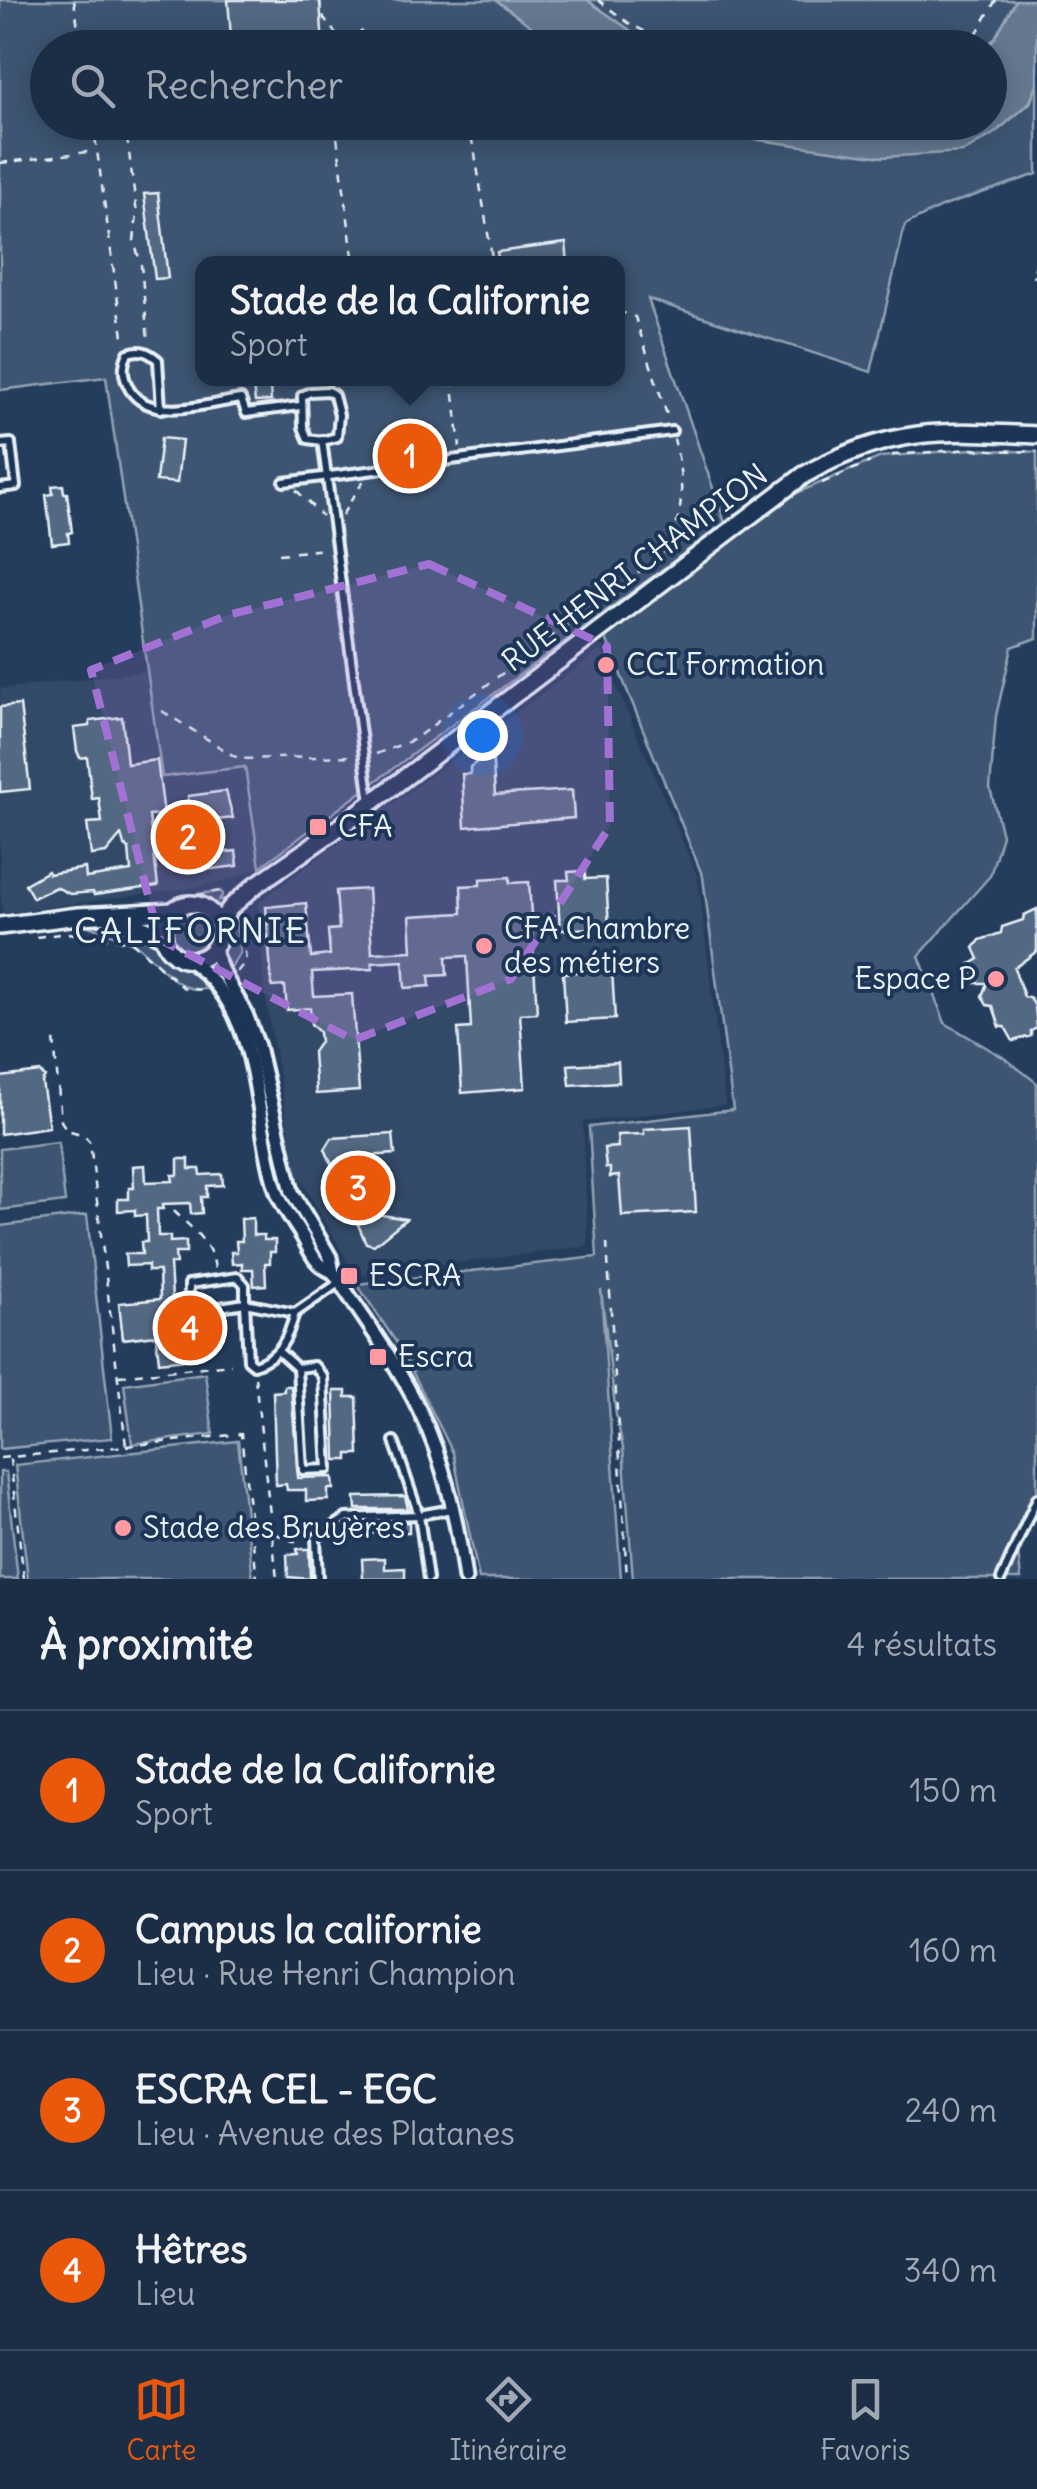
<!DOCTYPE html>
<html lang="fr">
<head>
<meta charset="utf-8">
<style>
  body { margin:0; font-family:Delius,sans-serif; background:#25364d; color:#f1f3f6 }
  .you { position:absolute; left:482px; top:735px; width:35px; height:35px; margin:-25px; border:8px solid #fff; border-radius:50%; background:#1a73e8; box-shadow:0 0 0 15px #1a73e833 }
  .badge { display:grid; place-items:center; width:65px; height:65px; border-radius:50%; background:#ea580c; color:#fff; font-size:32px; font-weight:700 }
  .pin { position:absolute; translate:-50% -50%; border:5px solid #fff; box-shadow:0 2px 10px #0006 }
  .popup { position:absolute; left:195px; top:256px; width:430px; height:130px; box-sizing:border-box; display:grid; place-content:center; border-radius:20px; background:#1c2e46; filter:drop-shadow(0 2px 8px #0005); font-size:32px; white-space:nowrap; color:#a0a8b3 }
  .popup b { font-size:38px; color:#f1f3f6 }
  .popup::after { content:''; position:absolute; left:50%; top:100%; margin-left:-20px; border:20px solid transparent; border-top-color:#1c2e46 }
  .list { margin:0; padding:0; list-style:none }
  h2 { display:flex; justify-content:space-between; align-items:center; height:130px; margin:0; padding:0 40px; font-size:42px }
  h2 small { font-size:32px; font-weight:400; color:#a0a8b3 }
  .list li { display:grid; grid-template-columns:65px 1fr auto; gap:30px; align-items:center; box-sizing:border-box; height:160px; padding:0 40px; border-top:2px solid #3a4a5f }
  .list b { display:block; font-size:38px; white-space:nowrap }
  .list p { margin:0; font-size:32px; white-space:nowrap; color:#a0a8b3 }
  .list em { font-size:32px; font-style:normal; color:#a0a8b3 }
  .icon { flex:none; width:55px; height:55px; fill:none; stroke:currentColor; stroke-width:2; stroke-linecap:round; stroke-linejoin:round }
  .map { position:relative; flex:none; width:1037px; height:1579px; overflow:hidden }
  .search { position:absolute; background:#1c2e46; box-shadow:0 5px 25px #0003; left:30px; right:30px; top:30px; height:110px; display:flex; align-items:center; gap:25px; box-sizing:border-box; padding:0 35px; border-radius:55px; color:#a0a8b3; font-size:38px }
  .sheet { height:770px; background:#1c2e46 }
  nav { display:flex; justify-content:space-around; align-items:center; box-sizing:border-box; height:140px; border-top:2px solid #3a4a5f; background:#1c2e46; font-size:28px; color:#a0a8b3 }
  nav a { display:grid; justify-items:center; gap:5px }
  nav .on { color:#ea580c }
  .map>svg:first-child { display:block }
  .built { fill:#334a68 }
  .green { fill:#3e5472; stroke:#93a2b5; stroke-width:2.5; fill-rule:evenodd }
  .water { fill:#657890; stroke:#99a8ba; stroke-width:2.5 }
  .building { fill:#536782; stroke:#e8f1f8; stroke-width:2.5 }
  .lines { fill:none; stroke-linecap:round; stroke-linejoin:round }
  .service-casing { stroke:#e8f1f8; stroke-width:14 }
  .minor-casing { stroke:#e8f1f8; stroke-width:19 }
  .tertiary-casing { stroke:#e8f1f8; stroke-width:22 }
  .path { stroke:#e8f1f8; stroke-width:2.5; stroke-dasharray:8 8; stroke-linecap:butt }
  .service { stroke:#1d3557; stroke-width:6 }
  .minor { stroke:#1d3557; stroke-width:11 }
  .tertiary { stroke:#1d3557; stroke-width:15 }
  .marked { fill:#a171d3; fill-opacity:0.2; stroke:#a171d3; stroke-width:8; stroke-dasharray:20 12; stroke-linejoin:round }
  .poi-dot { fill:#ff9aa2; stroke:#1d3557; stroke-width:4 }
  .labels { text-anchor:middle; stroke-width:8; stroke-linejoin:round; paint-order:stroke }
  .street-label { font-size:30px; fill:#e8f1f8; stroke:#1d3557 }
  .poi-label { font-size:30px; fill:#e8f1f8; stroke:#1d3557; text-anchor:start }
  .quarter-label { font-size:35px; letter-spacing:2.5px; fill:#e8f1f8; stroke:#1d3557 }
</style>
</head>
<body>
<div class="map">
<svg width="1037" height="1579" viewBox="0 0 1037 1579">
  <rect width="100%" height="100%" fill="#253d5d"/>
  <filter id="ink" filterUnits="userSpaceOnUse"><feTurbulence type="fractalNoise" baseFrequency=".01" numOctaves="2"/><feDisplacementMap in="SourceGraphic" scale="20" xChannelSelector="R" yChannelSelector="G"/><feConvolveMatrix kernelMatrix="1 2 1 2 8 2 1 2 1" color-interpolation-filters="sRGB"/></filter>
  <g filter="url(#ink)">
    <!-- built -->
    <g class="built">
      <polygon points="601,650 698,878 725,1105 583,1122 588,1246 356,1276 296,1170 264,990 259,902"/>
      <polygon points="148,671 162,776 245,767 260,867 237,877 197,887 3,913 0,889 0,689"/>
    </g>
    <!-- green -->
    <g class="green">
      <path d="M0,0H496L559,47L48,48V122H702L995,133L1030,103L1037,84V174L941,207L905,225L871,372L648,299L725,523L260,867L245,767L162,777L106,377L0,390ZM202,264H618V378H202Z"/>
      <polygon points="587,0 1016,0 995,38 986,48 654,47"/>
      <polygon points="971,449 1037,452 1037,638 1012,647 996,716 990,788 1002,835 990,876 919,956 945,1023 1006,1059 1037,1083 1037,1498 1017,1543 1021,1579 633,1579 623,1448 616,1415 601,1290 621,1579 479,1579 453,1453 402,1351 357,1284 597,1257 589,1127 733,1110 703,877 601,626 774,498 792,495 881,457"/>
      <path d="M220,891L223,894L219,900L225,899L235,913L240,953L231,967L209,978L215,986C179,1001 162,963 136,945C127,939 97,930 84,924L107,914L167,919C155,951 187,972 213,950C224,932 218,915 200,906L210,902L190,895Z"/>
      <circle cx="191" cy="933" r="20"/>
      <polygon points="58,1142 65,1202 0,1210 0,1149"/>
      <polygon points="87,1215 112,1438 0,1449 0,1226"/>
      <polygon points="205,1373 213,1434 132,1444 124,1384"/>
      <polygon points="238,1441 253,1579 28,1579 15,1465"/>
      <polygon points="0,1472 6,1472 18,1579 0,1579"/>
    </g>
    <!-- water -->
    <g class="water">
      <polygon points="496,0 587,0 654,47 559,47"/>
      <polygon points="1016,0 1037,0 1037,84 1030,102 995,133 963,152 882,157 759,140 702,123 990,122 990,48 986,47 995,38"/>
    </g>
    <!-- building -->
    <g class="building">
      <polygon points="228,0 320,0 323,48 232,48"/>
      <polygon points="158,193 168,278 155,279 144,194"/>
      <polygon points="566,243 568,264 499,264 497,252"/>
      <polygon points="252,378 277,378 270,387 271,401 255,402"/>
      <polygon points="161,438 182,440 177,483 156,481"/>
      <polygon points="63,485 64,493 67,493 72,532 68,533 69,542 52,544 46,495 53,494 52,486"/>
      <polygon points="20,705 30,789 0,792 0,707"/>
      <polygon points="122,717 127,764 157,760 164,814 149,816 158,886 94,895 93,892 70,894 56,887 33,898 25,884 48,871 49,874 85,868 86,878 131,871 129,849 124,845 121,835 106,853 91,855 87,823 102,822 99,798 92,799 87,757 80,758 77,751 74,728 90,726 90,721"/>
      <polygon points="492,750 495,795 572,790 574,818 465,827 462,774 470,774 470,767"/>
      <polygon points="226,791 233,818 192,823 196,856 236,851 238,866 186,872 179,809 189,808 188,796"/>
      <polygon points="585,871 585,879 606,878 609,927 560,930 557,880 569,880 568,872"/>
      <polygon points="510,877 510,883 529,882 537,1013 520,1014 525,1088 462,1093 458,1029 471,1028 467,956 446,957 447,975 429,976 430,986 405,988 403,961 372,963 373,969 312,972 314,996 352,994 359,1091 316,1094 313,1052 320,1042 319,1032 311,1024 310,1008 287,1010 285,986 272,987 266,907 306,903 311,957 330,955 328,930 339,929 336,891 368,889 372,953 412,951 410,916 462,913 461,886 480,885 480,879"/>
      <polygon points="1037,909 1037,951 1014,968 1024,997 1030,998 1035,1006 1037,1028 1031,1031 1031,1036 1013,1041 1005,1027 1000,1027 993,1006 987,1005 982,996 987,983 975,983 969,965 979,959 974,948 980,940 1001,933 1002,927 1023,920 1024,915"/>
      <polygon points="612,970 615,1019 566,1022 563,973"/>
      <polygon points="618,1062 619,1082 570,1085 568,1065"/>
      <polygon points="40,1072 45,1077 42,1082 49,1127 0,1134 0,1077"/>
      <polygon points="691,1126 696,1212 622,1216 619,1176 610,1177 610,1168 606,1168 604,1148 618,1147 617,1135 644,1134 644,1129"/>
      <polygon points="393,1134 395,1154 351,1157 360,1176 371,1175 377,1182 377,1191 369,1199 376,1214 406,1219 374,1245 366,1243 350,1206 329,1203 341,1185 325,1149 332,1138"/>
      <polygon points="178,1159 189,1159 189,1169 200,1169 201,1175 222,1174 223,1185 207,1186 207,1197 201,1197 202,1213 191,1214 190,1203 163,1204 163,1209 157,1209 158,1236 170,1236 170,1242 186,1241 186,1253 175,1253 176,1264 170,1264 172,1298 181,1296 188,1359 159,1362 156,1335 123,1339 119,1303 160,1299 159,1271 148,1271 148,1265 126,1266 125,1254 142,1254 141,1242 147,1242 146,1215 135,1216 135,1210 118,1211 118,1199 129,1199 129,1188 134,1188 133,1166 145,1165 146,1182 173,1181 172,1175 178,1175"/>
      <polygon points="253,1218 253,1235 264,1235 264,1240 275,1240 275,1252 270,1252 270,1263 265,1263 266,1285 254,1286 253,1269 242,1269 242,1263 232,1264 231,1252 237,1252 236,1241 242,1241 241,1219"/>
      <polygon points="284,1386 291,1386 298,1478 333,1477 334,1489 328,1489 328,1500 306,1501 306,1490 287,1490 286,1484 276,1485 273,1392 284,1391"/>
      <polygon points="334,1391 346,1391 346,1397 357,1397 359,1454 348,1454 348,1460 336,1460"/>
      <polygon points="405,1496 408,1509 356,1509 355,1497"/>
      <polygon points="409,1522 409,1532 362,1534 362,1524"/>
      <polygon points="297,1549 309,1549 310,1579 288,1577 287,1555 298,1554"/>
      <polygon points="385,1558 385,1569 405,1568 405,1579 363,1579 362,1559"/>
    </g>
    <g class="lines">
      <defs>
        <g id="service">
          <polygon points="328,391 334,395 339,415 337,437 322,441 308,439 303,427 302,396 310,392"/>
          <path d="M161,409L158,360C147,351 141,349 128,353C122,366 122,376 130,390C151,423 209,403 241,399L246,413L300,406"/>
          <polyline points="322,440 370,802"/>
          <polyline points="0,444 11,443 16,486 0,488"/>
          <polyline points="284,482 672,431"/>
          <polygon points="238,1277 245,1285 245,1303 189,1312 189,1284"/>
          <path d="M295,1313L245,1303L248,1360L254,1365C280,1357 288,1338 295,1313L340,1282"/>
          <polyline points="278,1351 297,1368 303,1470 328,1469 323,1377 314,1366 297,1368"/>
          <polyline points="394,1441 419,1515 428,1579"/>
          <polyline points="318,1579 316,1538 346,1518 419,1515 452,1509"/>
          <polyline points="1001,1579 1037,1498"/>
        </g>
        <g id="minor">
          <path d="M216,945L215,954L222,971L246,1014L258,1046L292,1192L330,1257L333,1272C362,1316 396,1361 419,1409C445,1463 457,1520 465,1579"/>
          <path d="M188,960C265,1011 251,1114 277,1192C283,1208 295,1224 304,1239C312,1255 316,1265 333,1272"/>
        </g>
        <g id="tertiary">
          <circle cx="191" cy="932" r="28"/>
          <polyline points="122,919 164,937"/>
          <path d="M218,924L231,907L256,885L341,826L804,475C888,427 943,430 1037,435"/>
          <polyline points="0,926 78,916 174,911"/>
        </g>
      </defs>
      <!-- service casing -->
      <use href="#service" class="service-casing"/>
      <!-- minor casing -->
      <use href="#minor" class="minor-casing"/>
      <!-- tertiary casing -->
      <use href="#tertiary" class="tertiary-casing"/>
      <!-- path -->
      <g class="path">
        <polyline points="74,0 81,48"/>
        <polyline points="319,0 324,18 345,46"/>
        <polyline points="598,0 630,24 678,48"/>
        <polyline points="346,48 363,30 392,48"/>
        <polyline points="968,48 996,0"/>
        <polyline points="93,122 124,344"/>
        <polyline points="125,122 137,214 134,241 141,265 148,340"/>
        <polyline points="335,122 354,264"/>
        <polyline points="466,122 474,148 493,264"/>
        <polyline points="0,163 95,151"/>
        <polyline points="1037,262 1032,277 1037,276"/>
        <polyline points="618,311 635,317 669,421"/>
        <polyline points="452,378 460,447"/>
        <polyline points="892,455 971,449 1037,452"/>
        <polyline points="822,483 870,462"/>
        <polyline points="296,490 322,516"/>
        <polyline points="342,515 364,480"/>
        <polyline points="279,554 325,549"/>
        <polyline points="162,711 239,759 353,756"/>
        <path d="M376,754L413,740L664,553C686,518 684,478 674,439"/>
        <polyline points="180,898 227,890"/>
        <polyline points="36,937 68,933 132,942 185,989 204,990"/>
        <polyline points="237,972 246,961 241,918"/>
        <path d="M174,1211C192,1229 212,1243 215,1269"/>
        <polyline points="607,1243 627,1579"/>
        <polyline points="119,1376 231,1364"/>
        <polyline points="255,1377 277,1579"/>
        <polyline points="126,1446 241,1434 257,1579"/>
        <polyline points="0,1458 126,1446 90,1142 84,1135 67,1130 61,1121 54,1038"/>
        <polyline points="10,1459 24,1579"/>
        <polyline points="274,1533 293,1541 304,1542"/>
      </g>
      <!-- service -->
      <use href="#service" class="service"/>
      <!-- minor -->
      <use href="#minor" class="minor"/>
      <!-- tertiary -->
      <use href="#tertiary" class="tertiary"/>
    </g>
  </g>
  <!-- marked area -->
  <path class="marked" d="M429,564L607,646L610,826L511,979L354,1040L159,939L91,670L228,615Z"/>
  <!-- markers -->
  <g class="poi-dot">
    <circle cx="606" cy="665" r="10"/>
    <rect x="308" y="817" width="20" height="20" rx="5"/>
    <circle cx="484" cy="946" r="10"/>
    <circle cx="996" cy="979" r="10"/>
    <rect x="339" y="1266" width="20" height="20" rx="5"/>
    <rect x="368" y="1347" width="20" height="20" rx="5"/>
    <circle cx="123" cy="1528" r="10"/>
  </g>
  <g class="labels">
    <!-- street labels -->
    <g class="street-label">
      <text transform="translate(635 568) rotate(-37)" y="10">RUE HENRI CHAMPION</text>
    </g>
    <!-- poi labels -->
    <g class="poi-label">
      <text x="626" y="675">CCI Formation</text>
      <text x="338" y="837">CFA</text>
      <text x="504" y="939">CFA Chambre<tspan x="504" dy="34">des métiers</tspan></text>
      <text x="976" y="989" text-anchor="end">Espace P</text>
      <text x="369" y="1286">ESCRA</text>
      <text x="398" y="1367">Escra</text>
      <text x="143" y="1538">Stade des Bruyères</text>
    </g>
    <!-- quarter labels -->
    <g class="quarter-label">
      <text x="191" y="943">CALIFORNIE</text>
    </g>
  </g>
</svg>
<div class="you"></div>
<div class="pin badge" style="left:410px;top:456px">1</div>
<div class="popup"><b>Stade de la Californie</b>Sport</div>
<div class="pin badge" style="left:188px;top:837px">2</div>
<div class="pin badge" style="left:358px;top:1188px">3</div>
<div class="pin badge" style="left:190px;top:1328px">4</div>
<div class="search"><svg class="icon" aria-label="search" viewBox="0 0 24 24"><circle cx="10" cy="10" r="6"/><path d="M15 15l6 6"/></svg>Rechercher</div>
</div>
<section class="sheet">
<h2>À proximité<small>4 résultats</small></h2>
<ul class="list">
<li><span class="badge">1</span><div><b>Stade de la Californie</b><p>Sport</p></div><em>150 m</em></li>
<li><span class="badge">2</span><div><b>Campus la californie</b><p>Lieu · Rue Henri Champion</p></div><em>160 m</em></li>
<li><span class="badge">3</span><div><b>ESCRA CEL - EGC</b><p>Lieu · Avenue des Platanes</p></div><em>240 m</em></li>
<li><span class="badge">4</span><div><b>Hêtres</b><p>Lieu</p></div><em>340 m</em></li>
</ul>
</section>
<nav>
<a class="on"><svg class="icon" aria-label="map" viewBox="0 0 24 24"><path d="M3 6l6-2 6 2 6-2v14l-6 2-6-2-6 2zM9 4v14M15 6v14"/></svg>Carte</a>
<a><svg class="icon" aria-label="directions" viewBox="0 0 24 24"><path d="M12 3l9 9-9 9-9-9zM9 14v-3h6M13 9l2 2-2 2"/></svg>Itinéraire</a>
<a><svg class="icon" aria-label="saved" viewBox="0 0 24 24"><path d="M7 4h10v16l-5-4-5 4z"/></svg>Favoris</a>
</nav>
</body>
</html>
